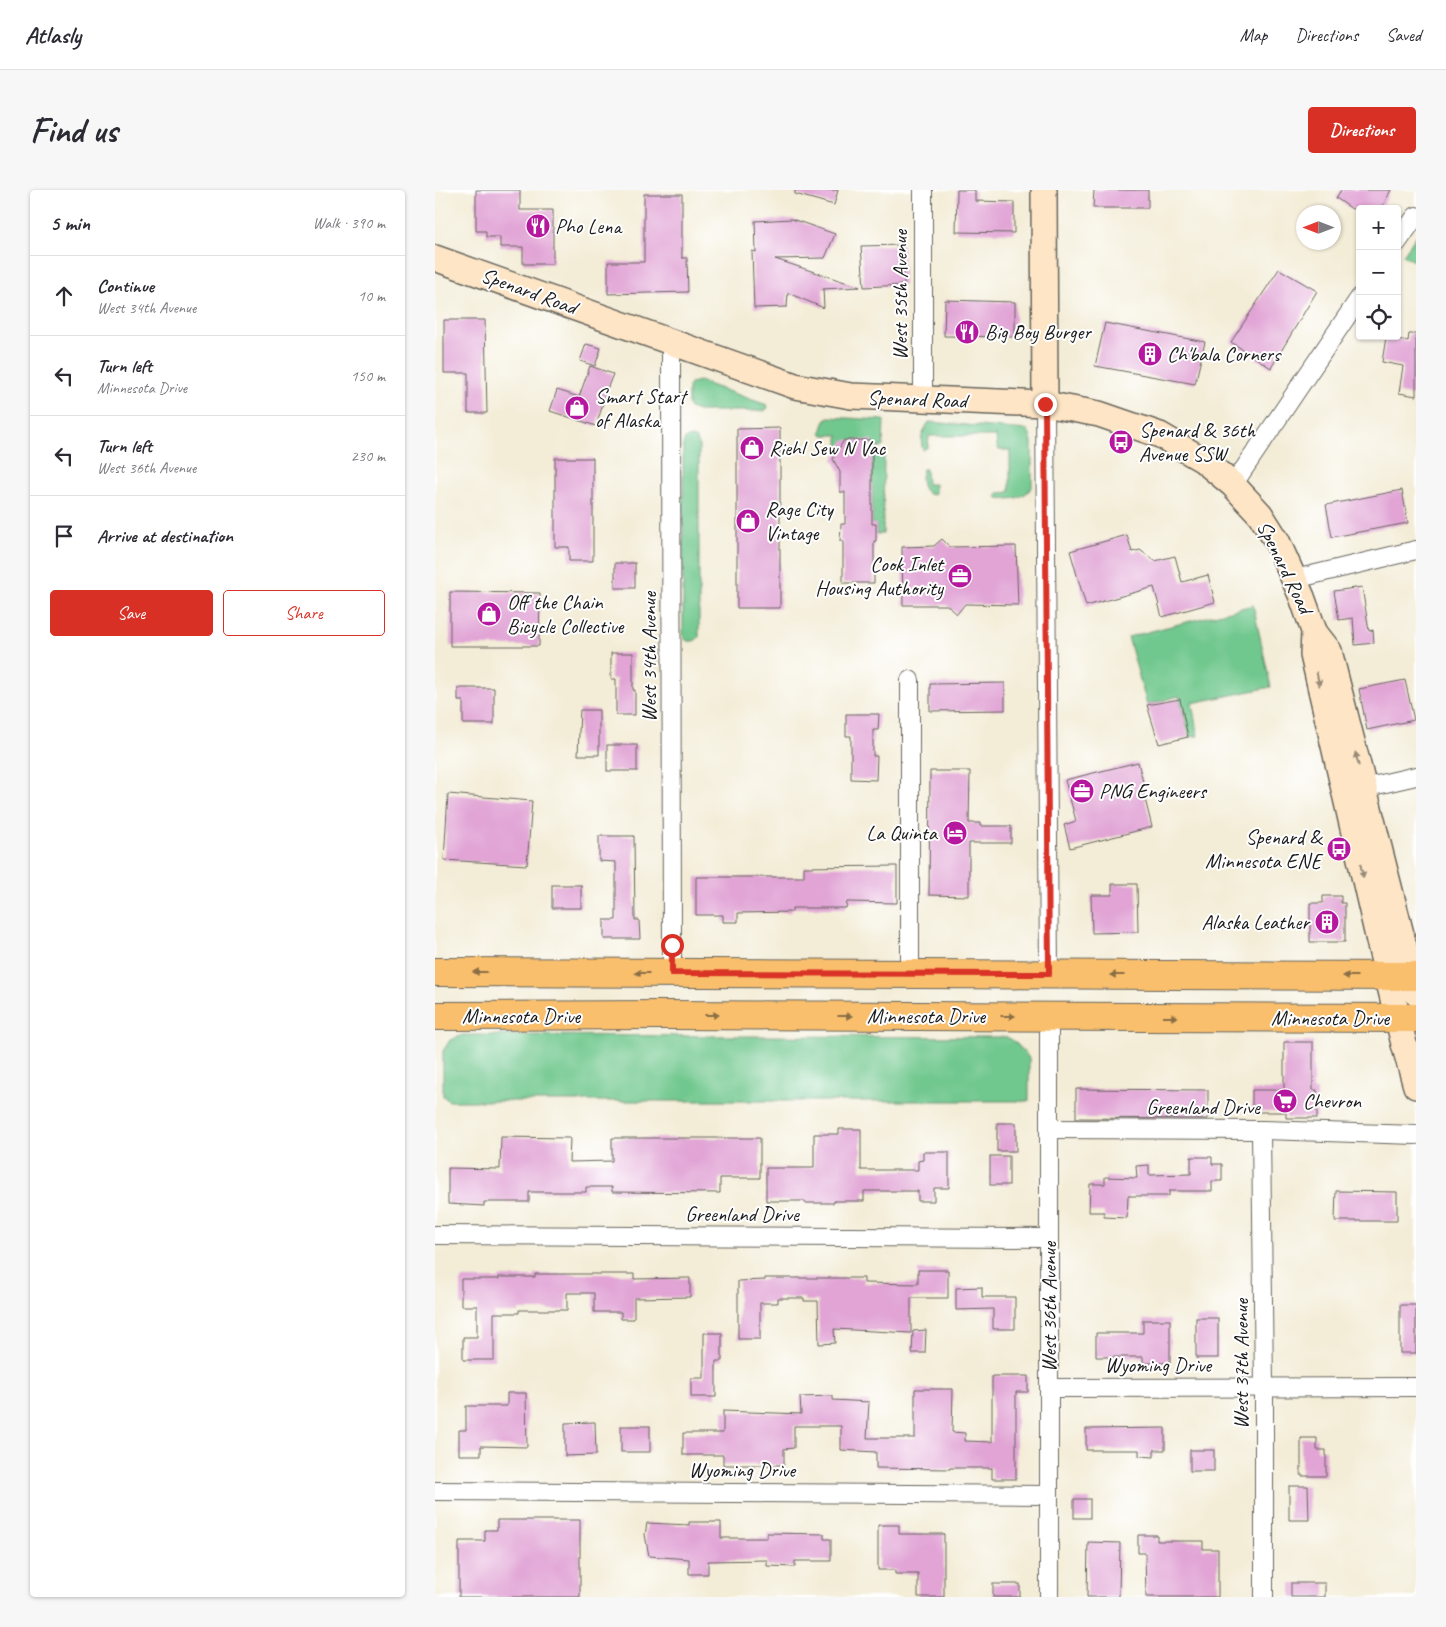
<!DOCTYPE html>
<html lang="en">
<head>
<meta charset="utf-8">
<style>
  body { margin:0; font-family:Caveat,sans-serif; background:#f7f7f7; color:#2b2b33 }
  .controls { position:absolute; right:15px; top:15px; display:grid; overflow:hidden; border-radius:5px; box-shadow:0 1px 4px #0004 }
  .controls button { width:45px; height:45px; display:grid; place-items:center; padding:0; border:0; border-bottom:1px solid #e1e1e2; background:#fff; color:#2b2b33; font:25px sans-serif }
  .compass { position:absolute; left:861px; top:15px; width:45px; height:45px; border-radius:50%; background:#fff; box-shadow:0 1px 4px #0004; rotate:270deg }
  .stop { position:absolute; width:15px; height:15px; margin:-11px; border:4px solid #d93025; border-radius:50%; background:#fff }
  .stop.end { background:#d93025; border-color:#fff; box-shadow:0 1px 5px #0008 }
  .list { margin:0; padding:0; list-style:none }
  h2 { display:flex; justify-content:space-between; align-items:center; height:65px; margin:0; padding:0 20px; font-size:21px }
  h2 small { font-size:16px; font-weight:400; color:#7c7c81 }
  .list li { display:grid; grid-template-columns:32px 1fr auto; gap:15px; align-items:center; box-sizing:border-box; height:80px; padding:0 20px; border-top:1px solid #e1e1e2 }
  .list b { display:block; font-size:19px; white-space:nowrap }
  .list p { margin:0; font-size:16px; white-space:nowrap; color:#7c7c81 }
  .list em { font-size:16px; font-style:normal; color:#7c7c81 }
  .actions { display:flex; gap:10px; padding:15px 20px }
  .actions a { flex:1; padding:11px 0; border:1px solid #d93025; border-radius:5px; text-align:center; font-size:18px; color:#d93025 }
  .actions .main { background:#d93025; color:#fff }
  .icon { flex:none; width:28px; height:28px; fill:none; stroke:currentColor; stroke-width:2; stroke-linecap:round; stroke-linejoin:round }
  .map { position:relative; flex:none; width:981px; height:1407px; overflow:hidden; border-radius:5px }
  header { display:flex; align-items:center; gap:30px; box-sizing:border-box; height:70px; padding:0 25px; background:#fff; border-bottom:1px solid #e1e1e2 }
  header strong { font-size:24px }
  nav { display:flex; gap:28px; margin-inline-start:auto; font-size:18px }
  .intro { display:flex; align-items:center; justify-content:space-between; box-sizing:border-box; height:120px; padding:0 30px }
  h1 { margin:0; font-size:35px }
  .button { padding:12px 22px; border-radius:5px; background:#d93025; color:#fff; font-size:18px; font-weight:700 }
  main { display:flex; gap:30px; padding:0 30px }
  aside { flex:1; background:#fff; border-radius:5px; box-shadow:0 1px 4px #0004 }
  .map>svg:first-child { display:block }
  .green { fill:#71c88e; stroke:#467255 }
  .building { fill:#e1a4d5 }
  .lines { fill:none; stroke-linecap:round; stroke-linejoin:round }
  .street-casing { stroke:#67655d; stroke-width:20 }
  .secondary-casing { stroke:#67655d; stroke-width:28 }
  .primary-casing { stroke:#67655d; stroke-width:30 }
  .street { stroke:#fff; stroke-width:18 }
  .secondary { stroke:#fde5c5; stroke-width:25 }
  .primary { stroke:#f9bf6d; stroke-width:28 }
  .oneway { fill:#988b79 }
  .oneway2 { fill:#8a6e44 }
  .route { stroke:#d93025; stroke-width:6 }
  .labels { text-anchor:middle; stroke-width:4; stroke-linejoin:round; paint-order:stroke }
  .poi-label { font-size:21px; fill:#1c1c1c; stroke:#fff; text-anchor:start }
  .street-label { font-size:21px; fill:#1c1c1c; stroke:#fff }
</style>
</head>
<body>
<header>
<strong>Atlasly</strong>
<nav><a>Map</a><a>Directions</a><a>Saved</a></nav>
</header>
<div class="intro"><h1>Find us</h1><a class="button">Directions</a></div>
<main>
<aside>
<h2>5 min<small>Walk · 390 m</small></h2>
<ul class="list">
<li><svg class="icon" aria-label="ahead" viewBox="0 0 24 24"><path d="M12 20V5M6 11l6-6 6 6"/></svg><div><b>Continue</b><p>West 34th Avenue</p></div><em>10 m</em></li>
<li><svg class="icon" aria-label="left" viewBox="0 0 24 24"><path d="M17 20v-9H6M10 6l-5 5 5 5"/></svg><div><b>Turn left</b><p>Minnesota Drive</p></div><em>150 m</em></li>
<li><svg class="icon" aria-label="left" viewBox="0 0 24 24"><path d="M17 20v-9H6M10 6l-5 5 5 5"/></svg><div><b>Turn left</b><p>West 36th Avenue</p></div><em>230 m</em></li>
<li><svg class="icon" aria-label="arrive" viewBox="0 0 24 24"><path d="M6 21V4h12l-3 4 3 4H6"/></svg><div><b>Arrive at destination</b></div></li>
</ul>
<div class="actions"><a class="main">Save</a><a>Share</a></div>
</aside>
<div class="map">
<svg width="981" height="1407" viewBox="0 0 981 1407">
  <rect width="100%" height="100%" fill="#fff"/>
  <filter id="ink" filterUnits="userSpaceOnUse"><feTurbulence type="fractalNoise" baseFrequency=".02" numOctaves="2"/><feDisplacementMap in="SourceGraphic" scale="10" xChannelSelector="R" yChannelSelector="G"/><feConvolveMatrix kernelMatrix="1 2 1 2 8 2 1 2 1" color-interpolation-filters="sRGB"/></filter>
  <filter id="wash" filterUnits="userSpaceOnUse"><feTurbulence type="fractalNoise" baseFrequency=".0096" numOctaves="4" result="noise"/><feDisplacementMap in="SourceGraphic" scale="20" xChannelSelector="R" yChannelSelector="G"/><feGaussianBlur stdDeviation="1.12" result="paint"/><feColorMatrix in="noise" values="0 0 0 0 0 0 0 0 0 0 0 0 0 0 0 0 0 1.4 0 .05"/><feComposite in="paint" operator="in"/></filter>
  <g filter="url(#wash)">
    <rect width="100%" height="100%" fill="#f3ecd6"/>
    <!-- green -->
    <g class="green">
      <polygon points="981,46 981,72 968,65"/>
      <polygon points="264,191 332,215 333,218 329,221 263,221 255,218 253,214 253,197 256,193"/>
      <polygon points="393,227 449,230 448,257 403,260 403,245 388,245 386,242 389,233"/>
      <path d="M494,232L593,240L597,251V297C588,309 577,310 563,308L562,306L563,303L575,302V260H564L562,256L561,246H494L493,257L488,260C484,249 488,241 494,232Z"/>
      <path d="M256,247L261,249L264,254V447L261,450C255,452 252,452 248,447V254L250,249Z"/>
      <polygon points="437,265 449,265 448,344 441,344 441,335 437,334"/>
      <path d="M488,279H491L492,294H500V303L498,305C486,304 484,288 488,279Z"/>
      <polygon points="818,415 836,497 757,513 763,546 755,547 744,506 712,515 693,447"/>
      <polygon points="28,845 572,847 582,854 594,868 594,911 14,911 8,906 8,861 15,850"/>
    </g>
    <g id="blocks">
      <!-- building -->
      <g class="building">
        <polygon points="41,0 85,0 85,20 118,20 118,74 88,74 88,57 65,57 65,47 51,47 51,41 41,41"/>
        <polygon points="360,0 403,0 399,15 360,4"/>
        <polygon points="522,0 540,0 540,11 579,12 579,43 521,42"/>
        <polygon points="659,0 713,0 713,18 658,18"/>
        <polygon points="906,0 956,0 946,19 917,19 901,8"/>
        <polygon points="209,4 247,4 247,68 252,68 253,102 173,104 173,72 209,72"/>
        <polygon points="357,29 400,44 390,68 340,69 425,97 388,99 389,118 353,103 352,117 319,118 317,61 321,62 320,31"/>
        <polygon points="468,55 469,95 429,97 426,56"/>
        <polygon points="844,79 882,101 836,178 796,152"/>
        <polygon points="510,110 580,112 580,147 509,146"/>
        <polygon points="9,130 50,130 52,223 33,223 33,183 9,183"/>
        <polygon points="670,133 770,152 760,194 660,176"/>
        <polygon points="974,144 981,144 981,206 964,203 968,176 947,172 951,147 973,151"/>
        <polygon points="151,154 166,158 160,176 145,171"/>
        <polygon points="155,176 178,184 166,214 168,214 161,236 115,221 122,200 144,207"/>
        <polygon points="345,238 345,418 302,418 302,239"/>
        <polygon points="409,250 437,250 437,334 441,334 441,351 439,351 439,393 408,393 408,351 405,351 406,334 410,334 410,302 405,302 405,282 398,269"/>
        <polygon points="120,268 158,268 158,371 134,371 134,357 120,357"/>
        <polygon points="967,300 973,333 897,347 891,315"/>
        <polygon points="692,345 697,362 705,360 720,371 740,366 747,392 773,385 780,412 727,427 719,397 651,416 635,361"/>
        <polygon points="507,349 515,357 581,356 583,415 530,414 522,424 512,415 468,415 467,357 499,356"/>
        <rect x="180" y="373" width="20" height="25"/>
        <polygon points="927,397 934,441 938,440 939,453 920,455 918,428 904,430 899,401"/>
        <polygon points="15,402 105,403 104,456 15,456"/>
        <polygon points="176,463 198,463 198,500 200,500 200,525 181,525 181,489 176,489"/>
        <polygon points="970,490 979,530 932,540 924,499"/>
        <polygon points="570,493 570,520 495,521 495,494"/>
        <polygon points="23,498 59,498 59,534 28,534 28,511 23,511"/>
        <polygon points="745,509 753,547 724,554 712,515"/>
        <polygon points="145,520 164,520 164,565 143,565"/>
        <polygon points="411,524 444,524 443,540 438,540 438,566 442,566 441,590 416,589 416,546 411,546"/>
        <rect x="172" y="555" width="30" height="26"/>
        <polygon points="703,572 710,600 708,601 717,637 635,658 629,635 641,631 630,590"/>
        <polygon points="495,581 535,581 534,633 545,633 545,636 576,636 576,653 534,653 534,706 494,705"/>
        <polygon points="13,604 97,611 92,675 9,670"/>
        <polygon points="164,646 199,646 200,730 204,730 205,749 169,749 169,730 181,730 181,672 164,671"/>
        <polygon points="462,676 462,713 412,712 411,718 357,718 357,722 303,723 303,732 288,732 288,725 261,725 261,687 369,687 369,677"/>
        <polygon points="677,694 702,694 703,742 657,743 656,705 677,705"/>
        <rect x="117" y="695" width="29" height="23"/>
        <polygon points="888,706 906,706 906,713 910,713 910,752 875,752 875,713 888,713"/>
        <polygon points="849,852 878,852 878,900 882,900 882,928 851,928 851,922 817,922 817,900 849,900"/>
        <polygon points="641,899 773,900 773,929 641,928"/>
        <rect x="562" y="933" width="19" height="28"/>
        <polygon points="404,939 426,939 426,980 483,980 483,971 488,970 488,962 514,962 514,998 499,998 499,1011 483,1011 483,1001 429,1001 429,1011 399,1011 399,1013 370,1013 370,1011 331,1011 331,978 379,978 379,944 404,944"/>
        <polygon points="66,947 135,948 134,972 177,971 177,948 325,948 325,988 285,988 285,1003 177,1002 177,997 151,997 151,1002 94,1002 94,1012 49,1012 49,1016 13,1014 13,978 65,979"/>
        <rect x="555" y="966" width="19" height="29"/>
        <polygon points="756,967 777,967 777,974 787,974 787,991 777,991 777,1001 734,1001 734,1006 693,1006 692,1028 669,1027 669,1022 654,1022 655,994 670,994 670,987 702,988 701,976 714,975 714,985 756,984"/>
        <polygon points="901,1001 962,1002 962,1031 900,1031"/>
        <polygon points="483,1080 513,1080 513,1108 476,1108 476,1143 399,1139 400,1153 384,1154 383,1111 369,1111 369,1108 343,1108 343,1113 325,1113 325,1149 303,1149 303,1091 330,1090 330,1088 429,1088 429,1093 483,1094"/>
        <polygon points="100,1084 199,1084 199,1089 255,1088 255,1107 199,1108 199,1129 186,1129 186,1122 159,1122 159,1103 132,1103 132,1120 84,1120 84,1123 59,1123 59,1170 28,1170 28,1147 42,1147 42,1116 26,1116 26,1089 64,1089 64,1087 100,1087"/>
        <polygon points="547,1097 547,1107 580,1107 580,1139 558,1139 558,1119 521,1120 521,1098"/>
        <rect x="965" y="1115" width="16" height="48"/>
        <rect x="761" y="1128" width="22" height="40"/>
        <polygon points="708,1130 735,1130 735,1173 708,1173 708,1167 661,1167 661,1143 708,1143"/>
        <polygon points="491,1140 490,1163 477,1163 478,1141"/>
        <polygon points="269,1143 287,1143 287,1171 281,1171 281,1207 256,1207 256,1188 269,1188"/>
        <polygon points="557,1186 593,1186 593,1202 581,1202 581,1289 557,1289 557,1278 515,1278 515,1279 441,1278 441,1262 406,1260 406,1236 359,1236 359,1258 349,1259 349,1275 288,1275 288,1265 248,1265 248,1243 288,1243 288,1221 366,1224 365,1207 398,1206 398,1210 434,1212 432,1248 480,1248 480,1199 518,1199 517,1242 530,1243 530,1251 557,1252"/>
        <polygon points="72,1203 91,1203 92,1257 46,1256 46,1265 24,1265 24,1240 31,1240 31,1216 72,1216"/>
        <polygon points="160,1232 161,1265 130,1266 130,1233"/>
        <rect x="186" y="1236" width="29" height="26"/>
        <polygon points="730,1238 730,1260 719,1260 719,1267 704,1266 704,1260 651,1260 651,1239"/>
        <polygon points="866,1248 882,1248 882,1260 891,1260 891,1286 866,1286"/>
        <rect x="755" y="1260" width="24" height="21"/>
        <polygon points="854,1296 873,1296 874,1330 854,1330"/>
        <rect x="639" y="1309" width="16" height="19"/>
        <polygon points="62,1330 145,1330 145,1407 24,1407 24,1351 50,1351 50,1340 62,1340"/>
        <polygon points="254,1332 286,1332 286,1348 332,1348 332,1343 389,1344 389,1349 396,1349 396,1371 360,1371 360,1377 332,1376 332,1370 273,1371 273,1384 254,1384 254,1369 214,1366 210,1345 212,1333 254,1335"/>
        <polygon points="443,1335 464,1335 464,1344 509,1344 509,1407 483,1407 483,1384 460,1384 460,1380 443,1380"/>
        <polygon points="703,1345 722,1345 722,1351 768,1351 768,1359 783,1359 783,1407 711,1407 710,1363 703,1363"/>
        <polygon points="653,1352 685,1353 684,1407 652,1407"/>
        <rect x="856" y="1393" width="34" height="14"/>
        <rect x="558" y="1394" width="27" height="13"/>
      </g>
    </g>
  </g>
  <g filter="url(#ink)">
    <use href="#blocks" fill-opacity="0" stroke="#67655d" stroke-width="1"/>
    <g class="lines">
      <defs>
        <g id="street">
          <polyline points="962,53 981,26"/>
          <polyline points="236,152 237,783"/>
          <polyline points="488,210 488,0"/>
          <polyline points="610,214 614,784"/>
          <polyline points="798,295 925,107"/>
          <polyline points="860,389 981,360"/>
          <polyline points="475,490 475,784"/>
          <polyline points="929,598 981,586"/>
          <polyline points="614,939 826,940 981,945"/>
          <polyline points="826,940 829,1198 829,1407"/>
          <polyline points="0,1045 614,1048"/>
          <polyline points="614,1198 981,1197"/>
          <polyline points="0,1301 614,1305"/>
          <polyline points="614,1407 614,827"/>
        </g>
        <g id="secondary">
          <polyline points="609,0 610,214"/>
          <polyline points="0,68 360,196 416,206 610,214 664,224 725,245 768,270 798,295 825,324 842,351 867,407 879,441 878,465 944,751 969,854 981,896"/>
          <polyline points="880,443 894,461 981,803"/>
        </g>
        <g id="primary">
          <polyline points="0,782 981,786"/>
          <polyline points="0,826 228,825 981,828"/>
        </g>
      </defs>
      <!-- street casing -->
      <use href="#street" class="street-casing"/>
      <!-- secondary casing -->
      <use href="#secondary" class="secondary-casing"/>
      <!-- primary casing -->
      <use href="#primary" class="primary-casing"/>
      <!-- street -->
      <use href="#street" class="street"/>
      <!-- secondary -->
      <use href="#secondary" class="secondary"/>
      <!-- primary -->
      <use href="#primary" class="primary"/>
    </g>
    <!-- one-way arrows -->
    <defs><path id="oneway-solid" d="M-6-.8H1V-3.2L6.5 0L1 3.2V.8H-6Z" transform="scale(1.25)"/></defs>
    <g class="oneway">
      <use href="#oneway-solid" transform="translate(883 489) rotate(78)"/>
      <use href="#oneway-solid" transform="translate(922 569) rotate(-104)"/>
      <use href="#oneway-solid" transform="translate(927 681) rotate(76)"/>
    </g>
    <g class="oneway2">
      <use href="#oneway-solid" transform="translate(45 782) rotate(-180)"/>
      <use href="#oneway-solid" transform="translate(207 783) rotate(-180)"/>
      <use href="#oneway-solid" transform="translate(682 785) rotate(-180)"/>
      <use href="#oneway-solid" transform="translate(915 786) rotate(-180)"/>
      <use href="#oneway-solid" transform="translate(277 825)"/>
      <use href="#oneway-solid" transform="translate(410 826)"/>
      <use href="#oneway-solid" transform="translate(573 826)"/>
      <use href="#oneway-solid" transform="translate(735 827)"/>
    </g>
  </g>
  <g class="lines" filter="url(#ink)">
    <!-- route -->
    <polyline class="route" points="237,755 237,783 614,784 610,214"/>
  </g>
  <!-- icons -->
  <defs>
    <symbol id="restaurant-disc" viewBox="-11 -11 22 22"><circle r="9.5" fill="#b5179e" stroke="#fff"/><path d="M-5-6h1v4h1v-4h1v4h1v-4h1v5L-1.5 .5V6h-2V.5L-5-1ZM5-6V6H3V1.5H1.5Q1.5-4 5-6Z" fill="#fff"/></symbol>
    <symbol id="building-disc" viewBox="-11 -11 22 22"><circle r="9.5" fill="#b5179e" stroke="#fff"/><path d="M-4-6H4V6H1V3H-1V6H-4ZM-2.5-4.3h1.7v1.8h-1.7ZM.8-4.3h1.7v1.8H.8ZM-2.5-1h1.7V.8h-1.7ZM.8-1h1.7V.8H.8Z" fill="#fff"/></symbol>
    <symbol id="shop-disc" viewBox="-11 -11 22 22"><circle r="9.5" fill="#b5179e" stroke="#fff"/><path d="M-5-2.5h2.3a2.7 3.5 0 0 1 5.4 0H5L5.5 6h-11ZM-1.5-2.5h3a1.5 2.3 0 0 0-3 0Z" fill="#fff"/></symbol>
    <symbol id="bus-disc" viewBox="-11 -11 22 22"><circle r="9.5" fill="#b5179e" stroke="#fff"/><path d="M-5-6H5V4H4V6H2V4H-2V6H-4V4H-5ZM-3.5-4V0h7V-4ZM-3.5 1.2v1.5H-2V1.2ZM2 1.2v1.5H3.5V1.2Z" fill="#fff"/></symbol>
    <symbol id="office-disc" viewBox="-11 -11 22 22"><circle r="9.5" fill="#b5179e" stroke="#fff"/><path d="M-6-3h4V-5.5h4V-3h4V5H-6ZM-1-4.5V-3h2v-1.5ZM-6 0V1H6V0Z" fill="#fff"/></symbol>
    <symbol id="hotel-disc" viewBox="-11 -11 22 22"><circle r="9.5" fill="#b5179e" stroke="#fff"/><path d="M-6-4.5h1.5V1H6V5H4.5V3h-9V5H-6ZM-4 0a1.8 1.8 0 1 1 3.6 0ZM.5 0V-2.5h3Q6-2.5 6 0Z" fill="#fff"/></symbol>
    <symbol id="supermarket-disc" viewBox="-11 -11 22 22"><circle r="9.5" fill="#b5179e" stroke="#fff"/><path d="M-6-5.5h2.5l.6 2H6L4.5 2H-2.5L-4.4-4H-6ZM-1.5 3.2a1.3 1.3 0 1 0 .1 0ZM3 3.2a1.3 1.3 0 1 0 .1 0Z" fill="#fff"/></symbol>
  </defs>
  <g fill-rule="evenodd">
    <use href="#restaurant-disc" x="89" y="22" width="28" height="28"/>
    <use href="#restaurant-disc" x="518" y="128" width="28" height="28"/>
    <use href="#building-disc" x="701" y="150" width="28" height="28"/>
    <use href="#shop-disc" x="128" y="204" width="28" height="28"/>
    <use href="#bus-disc" x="672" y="238" width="28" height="28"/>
    <use href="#shop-disc" x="303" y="244" width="28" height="28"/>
    <use href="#shop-disc" x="299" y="317" width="28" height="28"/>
    <use href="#office-disc" x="511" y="372" width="28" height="28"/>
    <use href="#shop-disc" x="40" y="410" width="28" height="28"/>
    <use href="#office-disc" x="633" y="587" width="28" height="28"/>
    <use href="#hotel-disc" x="506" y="629" width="28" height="28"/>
    <use href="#bus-disc" x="890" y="645" width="28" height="28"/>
    <use href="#building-disc" x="878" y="718" width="28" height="28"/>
    <use href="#supermarket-disc" x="836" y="897" width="28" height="28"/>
  </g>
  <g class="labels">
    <!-- poi labels -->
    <g class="poi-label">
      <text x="120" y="43">Pho Lena</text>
      <text x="550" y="149">Big Boy Burger</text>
      <text x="732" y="171">Ch'bala Corners</text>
      <text x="160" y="213">Smart Start<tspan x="160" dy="24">of Alaska</tspan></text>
      <text x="704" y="247">Spenard &amp; 36th<tspan x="704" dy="24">Avenue SSW</tspan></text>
      <text x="334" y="265">Riehl Sew N Vac</text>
      <text x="330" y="326">Rage City<tspan x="330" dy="24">Vintage</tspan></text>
      <text x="508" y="381" text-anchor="end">Cook Inlet<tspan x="508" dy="24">Housing Authority</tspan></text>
      <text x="72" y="419">Off the Chain<tspan x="72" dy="24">Bicycle Collective</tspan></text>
      <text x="664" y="608">PNG Engineers</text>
      <text x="502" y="650" text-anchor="end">La Quinta</text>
      <text x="886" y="654" text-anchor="end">Spenard &amp;<tspan x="886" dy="24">Minnesota ENE</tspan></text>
      <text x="874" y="739" text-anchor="end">Alaska Leather</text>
      <text x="868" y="918">Chevron</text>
    </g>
    <!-- street labels -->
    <g class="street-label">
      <text transform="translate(94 101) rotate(20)" y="7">Spenard Road</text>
      <text transform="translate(465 105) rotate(-90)" y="7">West 35th Avenue</text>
      <text transform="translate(482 209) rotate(2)" y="7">Spenard Road</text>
      <text transform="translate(850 377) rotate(64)" y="7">Spenard Road</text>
      <text transform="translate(214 467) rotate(-90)" y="7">West 34th Avenue</text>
      <text x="86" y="833">Minnesota Drive</text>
      <text x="491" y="833">Minnesota Drive</text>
      <text x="895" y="835">Minnesota Drive</text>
      <text x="768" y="924">Greenland Drive</text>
      <text x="307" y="1031">Greenland Drive</text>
      <text transform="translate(614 1117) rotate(-90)" y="7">West 36th Avenue</text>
      <text transform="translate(806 1174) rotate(-90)" y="7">West 37th Avenue</text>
      <text x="723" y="1182">Wyoming Drive</text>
      <text x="307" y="1287">Wyoming Drive</text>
    </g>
  </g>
</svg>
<div class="controls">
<button>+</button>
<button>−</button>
<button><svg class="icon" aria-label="locate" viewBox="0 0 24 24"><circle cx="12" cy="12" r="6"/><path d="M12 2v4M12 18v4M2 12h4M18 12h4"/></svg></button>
</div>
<svg class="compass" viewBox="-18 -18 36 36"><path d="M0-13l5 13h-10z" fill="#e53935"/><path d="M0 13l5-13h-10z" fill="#7c7c81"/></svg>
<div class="stop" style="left:237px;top:755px"></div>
<div class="stop end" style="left:610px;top:214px"></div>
</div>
</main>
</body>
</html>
